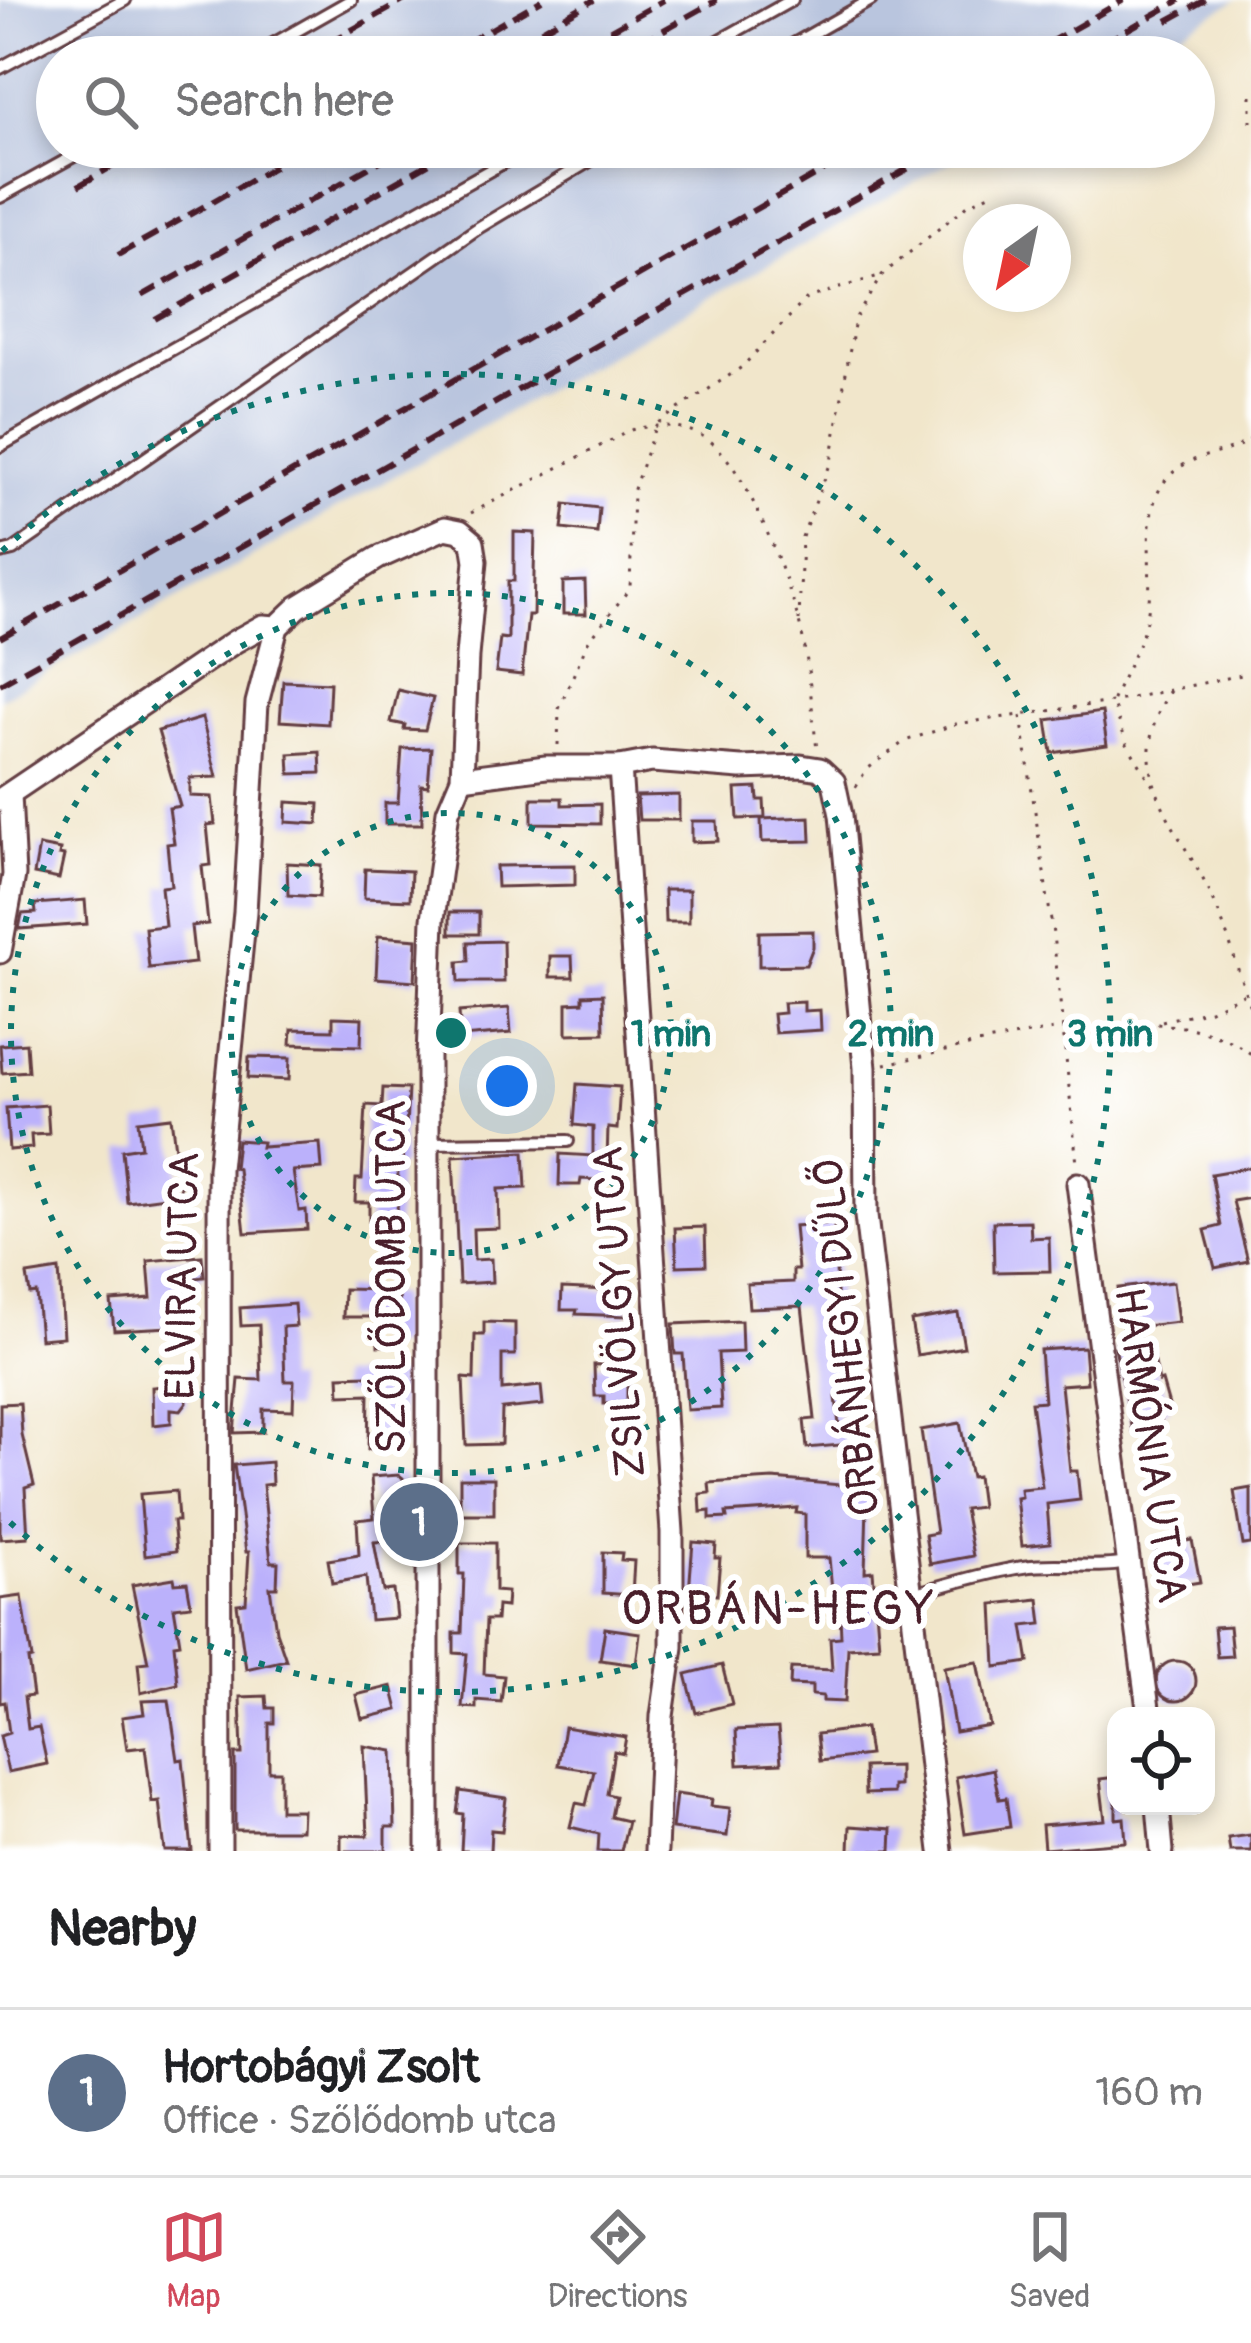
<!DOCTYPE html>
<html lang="en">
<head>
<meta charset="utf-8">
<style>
  body { margin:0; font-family:Pangolin,sans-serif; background:#f2f2f2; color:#202124 }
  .controls { position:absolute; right:36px; bottom:36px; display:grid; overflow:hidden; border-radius:24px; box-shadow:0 6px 18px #0003 }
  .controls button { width:108px; height:108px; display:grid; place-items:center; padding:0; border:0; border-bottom:3px solid #e0e0e0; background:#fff; color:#202124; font:60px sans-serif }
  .compass { position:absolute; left:963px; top:204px; width:108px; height:108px; border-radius:50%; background:#fff; box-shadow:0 6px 18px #0003; rotate:213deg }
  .you { position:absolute; left:507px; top:1086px; width:42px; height:42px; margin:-30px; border:9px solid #fff; border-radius:50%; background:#1a73e8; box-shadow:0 0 0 18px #1a73e833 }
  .badge { display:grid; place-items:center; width:78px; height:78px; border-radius:50%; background:#d1495b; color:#fff; font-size:39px; font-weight:700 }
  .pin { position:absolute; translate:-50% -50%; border:6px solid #fff; box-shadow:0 3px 12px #0006 }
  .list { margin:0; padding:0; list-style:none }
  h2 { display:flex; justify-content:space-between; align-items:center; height:156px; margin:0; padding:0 48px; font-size:51px }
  h2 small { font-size:39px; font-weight:400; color:#757577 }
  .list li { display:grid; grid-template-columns:78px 1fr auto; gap:36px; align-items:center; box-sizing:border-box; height:168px; padding:0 48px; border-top:3px solid #e0e0e0 }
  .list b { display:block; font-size:45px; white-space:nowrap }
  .list p { margin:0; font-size:39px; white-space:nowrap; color:#757577 }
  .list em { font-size:39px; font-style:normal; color:#757577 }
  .icon { flex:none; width:66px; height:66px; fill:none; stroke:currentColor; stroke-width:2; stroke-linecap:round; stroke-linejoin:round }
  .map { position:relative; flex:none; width:1251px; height:1851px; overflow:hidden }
  .search { position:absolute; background:#fff; box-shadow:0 6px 18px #0003; left:36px; right:36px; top:36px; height:132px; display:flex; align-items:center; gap:30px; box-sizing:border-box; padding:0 42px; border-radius:66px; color:#757577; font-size:45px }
  .sheet { height:324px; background:#fff }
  nav { display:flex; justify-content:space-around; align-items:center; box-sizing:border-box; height:168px; border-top:3px solid #e0e0e0; background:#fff; font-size:33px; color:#757577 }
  nav a { display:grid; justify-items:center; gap:6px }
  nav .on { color:#d1495b }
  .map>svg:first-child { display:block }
  .industrial { fill:#b9c5de }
  .building { fill:#bbb1fb }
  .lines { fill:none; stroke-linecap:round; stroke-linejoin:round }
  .lane-casing { stroke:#633d43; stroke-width:16 }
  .street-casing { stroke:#633d43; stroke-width:27 }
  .path { stroke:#633d43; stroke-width:3; stroke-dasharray:3 9; stroke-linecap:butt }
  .lane { stroke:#fff; stroke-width:10 }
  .street { stroke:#fff; stroke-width:21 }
  .rail { stroke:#4a1f2b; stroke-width:6; stroke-dasharray:18 9; stroke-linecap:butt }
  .ring { fill:none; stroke:#0f766e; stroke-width:6; stroke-dasharray:6 12 }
  .labels { text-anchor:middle; stroke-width:12; stroke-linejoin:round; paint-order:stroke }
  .street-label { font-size:42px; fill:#4a1f2b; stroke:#fff }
  .quarter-label { font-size:48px; letter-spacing:3px; fill:#4a1f2b; stroke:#fff }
  .centre { fill:#0f766e; stroke:#fff; stroke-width:6 }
  .ring-label { font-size:36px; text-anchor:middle; font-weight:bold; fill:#0f766e; stroke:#fff; stroke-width:12; stroke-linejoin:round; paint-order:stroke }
</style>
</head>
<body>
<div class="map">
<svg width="1251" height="1851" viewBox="0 0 1251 1851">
  <rect width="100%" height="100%" fill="#fff"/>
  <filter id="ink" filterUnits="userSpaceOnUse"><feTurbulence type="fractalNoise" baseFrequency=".00833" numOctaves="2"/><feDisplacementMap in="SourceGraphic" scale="24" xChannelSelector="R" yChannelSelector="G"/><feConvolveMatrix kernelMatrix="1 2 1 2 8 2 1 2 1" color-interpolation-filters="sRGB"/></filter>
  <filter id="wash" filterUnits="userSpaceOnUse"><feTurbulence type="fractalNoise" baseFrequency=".004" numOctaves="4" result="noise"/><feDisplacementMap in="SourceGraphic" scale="48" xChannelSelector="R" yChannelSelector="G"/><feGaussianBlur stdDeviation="2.7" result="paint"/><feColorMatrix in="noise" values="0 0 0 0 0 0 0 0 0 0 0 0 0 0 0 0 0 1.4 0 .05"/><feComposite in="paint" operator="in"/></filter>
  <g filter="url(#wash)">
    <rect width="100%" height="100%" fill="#f1e6cb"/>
    <!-- industrial -->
    <polygon class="industrial" points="0,0 1237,0 1136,57 57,57 57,147 977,147 0,699"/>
    <g id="blocks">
      <!-- building -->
      <g class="building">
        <polygon points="565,504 599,508 597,533 562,529"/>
        <polygon points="514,532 535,533 533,615 528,615 522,675 496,672 500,638 508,639 508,581 514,581"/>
        <polygon points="585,581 586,614 563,614 563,582"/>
        <polygon points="283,681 330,683 328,724 280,721"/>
        <polygon points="398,690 433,698 425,730 404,729 405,725 391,722"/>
        <polygon points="1102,712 1107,745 1052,753 1047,720"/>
        <polygon points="202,718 217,777 190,778 190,796 212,797 215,824 207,825 211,865 202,866 208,924 191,926 195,963 149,968 145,928 165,926 161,887 171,886 167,844 174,843 169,808 180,806 158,731"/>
        <polygon points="431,748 428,786 421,785 422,824 385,824 385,803 398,803 402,749"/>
        <polygon points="320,752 321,773 290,774 289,754"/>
        <polygon points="757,788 758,800 764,800 765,818 738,819 736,789"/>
        <polygon points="679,795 679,820 639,820 637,796"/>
        <polygon points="532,798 562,798 562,805 600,804 600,824 532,823"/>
        <polygon points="287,802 319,804 318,824 286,822"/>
        <polygon points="810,817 811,841 762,842 761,819"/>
        <polygon points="692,821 717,821 718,841 692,842"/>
        <polygon points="39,846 60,850 59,855 64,856 59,879 34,874"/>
        <polygon points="287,863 321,865 319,897 288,895"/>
        <polygon points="575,865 575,885 497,887 496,866"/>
        <polygon points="365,869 411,871 410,900 364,898"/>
        <polygon points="664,890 689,890 689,922 665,922"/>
        <polygon points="85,900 87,924 19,929 22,914 36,913 35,904"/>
        <rect x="450" y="912" width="29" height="22"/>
        <polygon points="813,931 813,947 806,965 759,966 759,932"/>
        <polygon points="378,936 417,939 415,981 376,978"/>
        <polygon points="503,941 504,982 459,982 458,962 469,961 468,942"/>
        <polygon points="550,956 572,956 573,977 550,977"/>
        <polygon points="603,994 604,1033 567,1034 567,1003 583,1002 583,995"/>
        <polygon points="804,1002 804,1011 820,1010 821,1030 775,1033 773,1014 784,1013 783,1003"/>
        <polygon points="509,1008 511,1033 461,1037 459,1012"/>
        <polygon points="333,1017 362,1018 361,1046 291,1044 292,1029 333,1030"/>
        <polygon points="26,1043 28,1071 2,1073 0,1045"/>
        <polygon points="249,1057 290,1058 289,1080 248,1078"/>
        <polygon points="577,1084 620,1087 617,1129 608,1128 607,1161 614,1161 613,1181 581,1179 580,1185 559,1185 560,1154 593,1156 593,1127 574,1125"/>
        <polygon points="383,1088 408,1089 406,1128 402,1128 403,1166 398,1166 397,1226 369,1226 369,1202 355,1202 356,1179 362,1179 366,1105 382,1106"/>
        <polygon points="47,1105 49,1134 31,1135 32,1148 9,1150 6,1108"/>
        <polygon points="171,1117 181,1195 127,1202 122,1150 141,1147 138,1121"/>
        <polygon points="237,1140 262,1142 261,1147 320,1143 322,1169 293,1171 299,1211 306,1210 307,1229 245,1233 238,1169 234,1168"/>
        <polygon points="524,1152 526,1188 498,1189 499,1228 473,1229 474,1260 491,1259 492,1282 459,1284 453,1156"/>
        <polygon points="1251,1167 1251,1198 1233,1201 1248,1261 1215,1268 1205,1230 1221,1226 1211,1174"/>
        <polygon points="1030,1221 1031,1238 1049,1237 1050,1271 994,1272 993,1222"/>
        <polygon points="834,1223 838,1314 846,1313 848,1342 840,1343 848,1395 836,1397 839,1426 850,1425 852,1444 807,1448 804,1420 815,1419 802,1306 749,1308 747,1284 793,1282 793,1270 798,1270 794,1226"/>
        <polygon points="705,1227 706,1265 677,1266 675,1228"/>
        <polygon points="202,1256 204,1277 185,1279 189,1326 114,1330 111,1301 151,1298 148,1261"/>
        <polygon points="59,1270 63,1337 40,1339 36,1293 30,1294 27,1275"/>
        <polygon points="1173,1282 1178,1322 1136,1327 1142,1360 1154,1358 1159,1382 1162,1381 1170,1409 1159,1412 1162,1423 1133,1431 1115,1347 1125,1346 1118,1288"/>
        <polygon points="562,1288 628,1291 627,1316 576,1314 577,1310 561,1310"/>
        <polygon points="344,1289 386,1290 386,1294 399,1295 401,1345 378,1346 377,1317 343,1317"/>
        <polygon points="294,1304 296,1326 283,1327 285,1381 294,1381 293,1410 263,1409 263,1432 234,1433 239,1379 261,1380 259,1325 241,1326 240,1308"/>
        <polygon points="958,1313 964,1347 917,1355 911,1321"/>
        <polygon points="741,1321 742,1352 718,1353 721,1408 687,1410 683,1354 675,1354 673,1324"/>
        <polygon points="484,1322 515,1323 515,1355 502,1355 502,1390 541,1386 543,1405 502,1409 501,1444 466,1445 463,1378 474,1379 475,1335 484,1335"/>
        <polygon points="1084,1347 1087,1383 1061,1385 1070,1471 1077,1471 1080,1500 1047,1504 1050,1543 1022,1546 1016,1498 1021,1497 1020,1489 1042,1487 1031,1402 1044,1401 1040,1350"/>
        <polygon points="627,1364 627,1404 604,1404 604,1396 595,1396 594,1365"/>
        <polygon points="399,1374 403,1447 368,1449 369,1394 340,1395 339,1376"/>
        <polygon points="186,1384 187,1402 181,1410 171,1409 171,1423 153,1425 152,1387"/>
        <polygon points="20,1403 22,1435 34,1485 25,1488 28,1537 0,1539 0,1404"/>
        <polygon points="960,1423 971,1477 977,1476 981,1507 964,1509 973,1556 930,1564 925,1535 936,1533 921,1430"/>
        <polygon points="271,1462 272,1484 263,1485 271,1562 278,1562 277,1587 270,1587 276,1631 286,1660 246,1669 237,1604 246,1603 249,1552 246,1552 234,1465"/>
        <polygon points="399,1475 403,1478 405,1503 389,1504 392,1541 374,1542 383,1591 393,1590 396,1618 370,1620 366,1577 332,1583 328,1560 359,1555 357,1520 374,1518 371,1477"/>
        <rect x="460" y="1478" width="34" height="36"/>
        <polygon points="773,1479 875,1488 874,1505 867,1505 865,1572 873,1571 879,1646 848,1648 845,1702 823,1701 823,1696 812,1695 812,1686 790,1685 791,1668 832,1670 830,1638 841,1637 839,1590 832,1590 829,1558 805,1558 805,1514 796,1513 797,1508 726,1513 727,1518 710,1519 710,1511 701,1512 700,1494 710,1493 709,1483"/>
        <polygon points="1251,1488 1251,1544 1243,1545 1234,1491"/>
        <polygon points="176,1491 178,1521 173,1521 176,1551 145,1555 140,1494"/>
        <polygon points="1192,1540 1200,1582 1163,1588 1156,1546"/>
        <polygon points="693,1542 716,1544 715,1558 720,1558 717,1595 689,1592"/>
        <polygon points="459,1543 495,1543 495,1591 507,1592 506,1607 497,1606 496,1620 486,1620 484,1674 504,1676 501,1702 476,1700 476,1708 462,1707 467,1654 454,1653 454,1633 462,1633 464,1574 459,1574"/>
        <polygon points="603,1552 622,1553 621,1560 634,1561 632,1595 603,1593"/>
        <polygon points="174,1578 175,1583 187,1582 191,1605 174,1607 180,1643 174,1644 178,1684 141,1693 138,1663 148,1662 132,1585"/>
        <polygon points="22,1596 32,1659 28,1660 33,1696 24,1697 28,1729 39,1727 47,1764 8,1772 0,1736 9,1733 5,1702 0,1703 0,1599"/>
        <polygon points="1039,1599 1042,1624 1023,1626 1029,1662 996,1667 993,1604"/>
        <polygon points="1229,1626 1232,1656 1217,1657 1214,1627"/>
        <polygon points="605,1628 640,1633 636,1665 600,1660"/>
        <circle cx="1176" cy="1681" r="20"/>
        <polygon points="978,1662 990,1726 955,1732 944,1667"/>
        <polygon points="722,1665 732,1704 696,1713 686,1674"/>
        <polygon points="392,1686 398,1710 362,1719 356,1695"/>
        <polygon points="266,1696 267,1708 274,1708 274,1723 269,1723 269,1771 280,1771 280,1810 302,1810 301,1830 235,1830 235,1754 242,1754 240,1697"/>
        <polygon points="169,1700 178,1760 183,1759 192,1851 165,1851 159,1801 152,1802 145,1747 127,1749 122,1717 144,1714 142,1701"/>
        <polygon points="564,1727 626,1737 623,1753 614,1751 607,1794 615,1796 611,1817 628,1821 621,1851 598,1851 599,1834 570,1827 576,1803 586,1805 594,1771 558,1765"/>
        <polygon points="778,1728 781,1763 738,1765 736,1730"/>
        <polygon points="865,1728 869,1755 820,1761 817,1734"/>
        <polygon points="364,1746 393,1751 395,1827 386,1827 386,1851 341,1851 341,1835 368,1836"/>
        <polygon points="899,1766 899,1786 893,1786 893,1793 865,1794 864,1767"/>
        <polygon points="993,1769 999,1799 1006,1798 1010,1827 965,1834 956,1777"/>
        <polygon points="1116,1777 1116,1819 1124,1818 1126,1842 1044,1849 1042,1825 1105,1820 1100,1779"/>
        <polygon points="460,1791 506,1798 502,1831 491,1830 490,1851 461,1851 463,1814 457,1813"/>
        <polygon points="676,1794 712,1799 711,1806 730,1808 727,1836 672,1829"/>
        <polygon points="850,1826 892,1829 891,1851 849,1851"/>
        <polygon points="1251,1835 1251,1851 1230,1851 1228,1838"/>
      </g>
    </g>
  </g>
  <g filter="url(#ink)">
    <use href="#blocks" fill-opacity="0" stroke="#633d43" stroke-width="3"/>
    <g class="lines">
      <defs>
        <g id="lane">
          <polyline points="250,57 351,0"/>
          <polyline points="690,57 792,0"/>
          <polyline points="771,57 871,0"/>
          <polyline points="0,68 125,0"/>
          <polyline points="0,197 90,147"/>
          <polyline points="0,446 531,147"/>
          <polyline points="0,553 13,550 478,228 613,147"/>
          <polyline points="429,1143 568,1141"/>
          <path d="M912,1594C948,1585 986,1572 1023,1567C1058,1561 1092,1570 1127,1563"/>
        </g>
        <g id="street">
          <polyline points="620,767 672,1532 672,1647 662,1716 656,1851"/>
          <polyline points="462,778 546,767 620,767 652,761 741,768 801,766 820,769 834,782 841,815 865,1068 866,1216 941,1851"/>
          <polyline points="0,800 234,642 263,626 277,627"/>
          <polyline points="0,952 14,875 10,794"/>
          <polyline points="1078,1184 1149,1716"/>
          <polyline points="1158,1806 1162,1851"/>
          <polyline points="220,1851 219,1169 245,912 257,703 277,627 298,607 378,558 445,528 460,531 473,542 476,561 467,656 462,778 448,811 433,919 428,1058 428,1851"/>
        </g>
      </defs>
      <!-- lane casing -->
      <use href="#lane" class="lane-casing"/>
      <!-- street casing -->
      <use href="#street" class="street-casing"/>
      <!-- path -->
      <g class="path">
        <polyline points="1251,95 1251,122"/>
        <path d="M471,513L631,430C658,423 686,424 710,441C748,470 786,575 799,622C810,662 811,708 817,749"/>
        <polyline points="799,621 802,537 831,462 855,319 882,275 969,204 994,192"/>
        <path d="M1170,691C1119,770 1177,824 1211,895C1228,931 1238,972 1251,1010"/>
        <polyline points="1021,716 1053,934 1077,1164"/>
        <polyline points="558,745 559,709 587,643 630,588 633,492 656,424 742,367 807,298 882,275"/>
        <path d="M1153,786L1127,744L1112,702C1123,676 1138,650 1145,624C1160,576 1129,498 1182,466C1204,452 1227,455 1251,439"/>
        <polyline points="856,787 866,770 905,741 956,724 1112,702 1251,673"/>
        <polyline points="1162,1021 1210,1010 1243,994"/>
        <path d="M885,1064C982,1045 1168,989 1251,1054"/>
      </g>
      <!-- lane -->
      <use href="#lane" class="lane"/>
      <!-- street -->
      <use href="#street" class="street"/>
      <!-- rail -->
      <g class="rail">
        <polyline points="1167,21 1205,0"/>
        <polyline points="304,57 405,0"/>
        <polyline points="442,57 542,0"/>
        <polyline points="468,57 505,36"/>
        <polyline points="494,57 594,0"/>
        <polyline points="563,57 664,0"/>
        <polyline points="616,57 717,0"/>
        <polyline points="1024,57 1124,0"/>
        <polyline points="1079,57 1180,0"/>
        <polyline points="78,186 146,147"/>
        <polyline points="118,255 309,147"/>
        <polyline points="142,296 405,147"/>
        <polyline points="155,319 458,147"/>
        <polyline points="0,638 865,147"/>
        <polyline points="0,684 946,147"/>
      </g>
    </g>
  </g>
  <!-- distance rings -->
  <g class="ring">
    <circle cx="451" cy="1033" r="220"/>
    <circle cx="451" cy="1033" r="440"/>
    <path d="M2 551A659 659 0 1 1 2 1515"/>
  </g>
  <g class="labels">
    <!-- street labels -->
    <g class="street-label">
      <text transform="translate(181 1276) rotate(-89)" y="15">ELVIRA UTCA</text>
      <text transform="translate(390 1277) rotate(-90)" y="15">SZŐLŐDOMB UTCA</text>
      <text transform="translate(618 1312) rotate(-94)" y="15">ZSILVÖLGY UTCA</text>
      <text transform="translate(845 1337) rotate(-96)" y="15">ORBÁNHEGYI DŰLŐ</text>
      <text transform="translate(1152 1445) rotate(82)" y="15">HARMÓNIA UTCA</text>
    </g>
    <!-- quarter labels -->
    <g class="quarter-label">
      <text x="779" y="1624">ORBÁN-HEGY</text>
    </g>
  </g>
  <circle cx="451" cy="1033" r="18" class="centre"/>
  <g class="ring-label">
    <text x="671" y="1046">1 min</text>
    <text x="891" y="1046">2 min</text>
    <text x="1110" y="1046">3 min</text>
  </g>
</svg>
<div class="controls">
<button><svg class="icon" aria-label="locate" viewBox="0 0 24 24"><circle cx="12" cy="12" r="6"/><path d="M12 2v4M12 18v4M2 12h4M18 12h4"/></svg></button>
</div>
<svg class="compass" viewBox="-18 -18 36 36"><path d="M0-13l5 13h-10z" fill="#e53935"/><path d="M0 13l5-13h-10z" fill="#757577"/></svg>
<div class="you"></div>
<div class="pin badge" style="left:419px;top:1522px;background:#5c6f8a">1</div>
<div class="search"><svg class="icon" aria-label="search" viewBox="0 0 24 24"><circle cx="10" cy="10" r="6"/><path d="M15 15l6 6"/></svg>Search here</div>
</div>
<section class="sheet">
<h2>Nearby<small></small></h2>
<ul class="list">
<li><span class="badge" style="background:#5c6f8a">1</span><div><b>Hortobágyi Zsolt</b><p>Office · Szőlődomb utca</p></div><em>160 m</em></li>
</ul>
</section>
<nav>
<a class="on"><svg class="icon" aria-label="map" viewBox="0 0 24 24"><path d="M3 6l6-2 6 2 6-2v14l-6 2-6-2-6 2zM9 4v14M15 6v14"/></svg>Map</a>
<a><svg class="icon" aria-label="directions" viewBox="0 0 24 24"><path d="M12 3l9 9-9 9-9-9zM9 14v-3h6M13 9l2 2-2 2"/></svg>Directions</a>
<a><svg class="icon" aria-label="saved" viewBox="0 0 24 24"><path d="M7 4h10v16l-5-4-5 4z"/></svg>Saved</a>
</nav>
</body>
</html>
